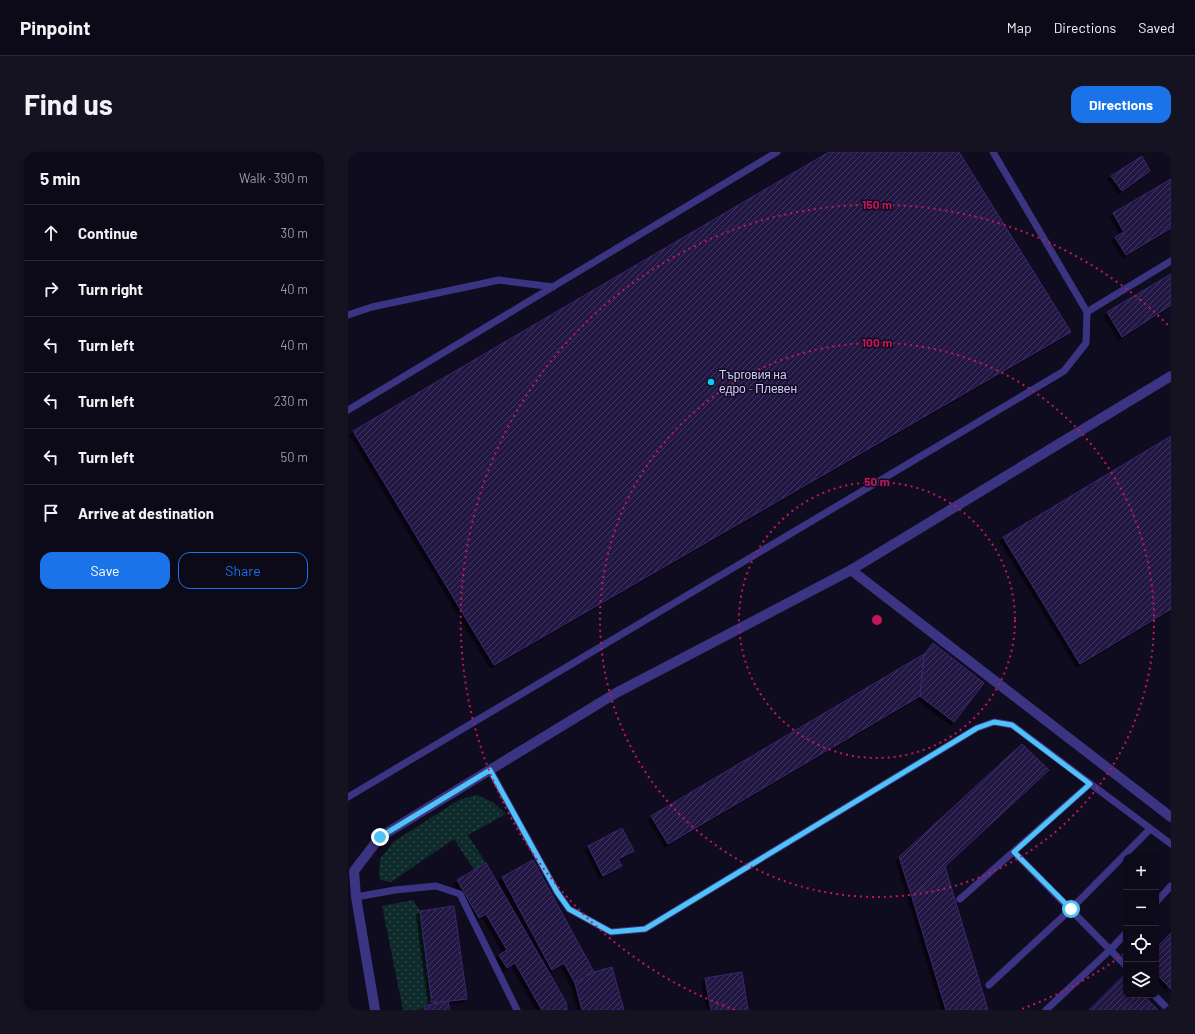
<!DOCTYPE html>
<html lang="en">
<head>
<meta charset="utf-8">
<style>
  body { margin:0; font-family:Barlow,sans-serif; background:#151221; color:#f1f3f6 }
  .controls { position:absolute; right:12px; bottom:12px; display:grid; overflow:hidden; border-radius:8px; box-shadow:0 2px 6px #0003 }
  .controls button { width:36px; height:36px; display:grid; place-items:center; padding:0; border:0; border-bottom:1px solid #2c2a37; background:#0c0918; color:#f1f3f6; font:20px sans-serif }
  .stop { position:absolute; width:12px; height:12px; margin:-9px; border:3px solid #4fc3f7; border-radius:50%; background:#fff }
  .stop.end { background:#4fc3f7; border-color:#fff; box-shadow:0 1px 4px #0008 }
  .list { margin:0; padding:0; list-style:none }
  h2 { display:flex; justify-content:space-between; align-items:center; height:52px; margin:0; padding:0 16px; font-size:17px }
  h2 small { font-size:13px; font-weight:400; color:#9a9aa2 }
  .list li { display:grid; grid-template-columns:26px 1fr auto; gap:12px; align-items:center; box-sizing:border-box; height:56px; padding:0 16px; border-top:1px solid #2c2a37 }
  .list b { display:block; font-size:15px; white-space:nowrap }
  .list em { font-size:13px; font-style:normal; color:#9a9aa2 }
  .actions { display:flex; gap:8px; padding:12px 16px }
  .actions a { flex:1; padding:9px 0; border:1px solid #1a73e8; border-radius:12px; text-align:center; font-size:14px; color:#1a73e8 }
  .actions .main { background:#1a73e8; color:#fff }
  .icon { flex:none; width:22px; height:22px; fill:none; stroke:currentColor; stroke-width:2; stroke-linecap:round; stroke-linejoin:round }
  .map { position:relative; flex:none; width:823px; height:858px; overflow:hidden; border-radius:12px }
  header { display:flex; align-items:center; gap:24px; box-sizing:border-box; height:56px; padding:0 20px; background:#0c0918; border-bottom:1px solid #2c2a37 }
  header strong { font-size:19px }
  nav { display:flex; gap:22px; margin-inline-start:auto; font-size:14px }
  .intro { display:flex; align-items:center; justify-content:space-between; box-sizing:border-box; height:96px; padding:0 24px }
  h1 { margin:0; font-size:28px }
  .button { padding:10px 18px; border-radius:12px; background:#1a73e8; color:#fff; font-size:14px; font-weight:700 }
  main { display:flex; gap:24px; padding:0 24px }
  aside { flex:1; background:#0c0918; border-radius:12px; box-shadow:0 2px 6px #0003 }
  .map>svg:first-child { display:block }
  .grass { fill:url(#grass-dots) }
  .building { fill:url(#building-hatch); stroke:#39286f; filter:url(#shadow) }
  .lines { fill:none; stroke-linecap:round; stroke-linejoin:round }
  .service { stroke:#3b3482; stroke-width:7 }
  .minor { stroke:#3b3482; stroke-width:10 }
  .route { stroke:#4fc3f7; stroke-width:5 }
  .ring { fill:none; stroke:#c2185b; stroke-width:2; stroke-dasharray:2 4 }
  .poi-dot { fill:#00d1f6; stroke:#100c20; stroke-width:1.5 }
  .labels { text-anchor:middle; stroke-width:3; stroke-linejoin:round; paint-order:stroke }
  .poi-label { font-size:12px; fill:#d3cbff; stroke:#100c20; text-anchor:start }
  .centre { fill:#c2185b; stroke:#100c20; stroke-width:2 }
  .ring-label { font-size:12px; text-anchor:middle; font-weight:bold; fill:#c2185b; stroke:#100c20; stroke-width:3; stroke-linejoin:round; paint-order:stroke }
</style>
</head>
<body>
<header>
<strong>Pinpoint</strong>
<nav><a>Map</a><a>Directions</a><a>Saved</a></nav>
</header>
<div class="intro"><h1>Find us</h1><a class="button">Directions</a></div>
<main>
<aside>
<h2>5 min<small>Walk · 390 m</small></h2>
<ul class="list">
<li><svg class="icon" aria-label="ahead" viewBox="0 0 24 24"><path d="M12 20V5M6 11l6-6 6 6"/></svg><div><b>Continue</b></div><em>30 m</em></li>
<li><svg class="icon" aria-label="right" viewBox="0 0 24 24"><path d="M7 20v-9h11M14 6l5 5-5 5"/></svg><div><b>Turn right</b></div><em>40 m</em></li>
<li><svg class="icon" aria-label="left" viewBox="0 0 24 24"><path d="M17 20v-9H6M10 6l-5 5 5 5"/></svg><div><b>Turn left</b></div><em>40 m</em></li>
<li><svg class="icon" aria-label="left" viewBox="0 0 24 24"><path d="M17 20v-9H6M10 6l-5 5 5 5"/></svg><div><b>Turn left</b></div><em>230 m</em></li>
<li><svg class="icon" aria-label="left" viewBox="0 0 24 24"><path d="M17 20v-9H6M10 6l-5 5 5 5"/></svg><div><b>Turn left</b></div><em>50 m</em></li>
<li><svg class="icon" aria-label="arrive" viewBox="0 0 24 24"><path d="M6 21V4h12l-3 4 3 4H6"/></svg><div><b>Arrive at destination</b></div></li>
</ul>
<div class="actions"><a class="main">Save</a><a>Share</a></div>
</aside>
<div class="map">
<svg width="823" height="858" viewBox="0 0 823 858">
  <defs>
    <pattern id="grass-dots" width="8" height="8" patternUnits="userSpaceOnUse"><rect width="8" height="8" fill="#0e2a2a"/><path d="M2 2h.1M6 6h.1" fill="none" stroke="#30484a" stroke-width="1.8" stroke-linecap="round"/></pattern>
    <pattern id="building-hatch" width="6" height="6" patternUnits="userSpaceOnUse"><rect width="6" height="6" fill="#221742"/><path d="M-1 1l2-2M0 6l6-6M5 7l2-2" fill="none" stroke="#41375e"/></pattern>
    <filter id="shadow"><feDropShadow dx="-3.5" dy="3.5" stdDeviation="0" flood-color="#0009"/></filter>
  </defs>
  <rect width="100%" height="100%" fill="#100c20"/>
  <!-- grass -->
  <g class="grass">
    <polygon points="128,643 145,650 158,662 120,683 138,711 126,718 106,687 43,730 32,728 31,722 32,707 45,690 111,648"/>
    <polygon points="65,748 72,759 84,851 76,854 77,858 55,858 34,754"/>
  </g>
  <!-- building -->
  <g class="building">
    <polygon points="481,0 611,0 723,180 146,513 5,279"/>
    <polygon points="794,4 802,19 774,39 763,24"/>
    <polygon points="823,27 823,76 778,103 767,85 776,80 765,61"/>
    <polygon points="823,122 823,153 774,185 759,160"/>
    <polygon points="823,284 823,457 732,512 655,385"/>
    <polygon points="585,491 636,531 606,570 572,544 576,502"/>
    <polygon points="576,502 572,544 320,692 303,664"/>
    <polygon points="674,592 701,618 564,745 551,705"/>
    <polygon points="274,676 286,699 270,707 274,714 255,724 240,694"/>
    <polygon points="185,708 246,820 227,831 216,811 204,818 154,725"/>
    <polygon points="138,711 218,850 219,858 194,858 167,811 159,816 151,803 159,798 138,762 131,766 109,728"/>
    <polygon points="597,714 640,858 598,858 564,745"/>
    <polygon points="106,754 119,847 84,851 72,759"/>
    <polygon points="823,781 823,837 808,822 808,796"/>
    <polygon points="264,815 276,858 234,858 227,831 246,820"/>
    <polygon points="394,820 400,858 363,858 357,826"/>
    <polygon points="776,823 778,826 778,843 795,843 810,858 741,858"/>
    <polygon points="100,849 102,858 77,858 76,854"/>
  </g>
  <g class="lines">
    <!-- service -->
    <g class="service">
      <polyline points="739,160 823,109"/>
      <polyline points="0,163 24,155 151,128 205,135"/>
      <polyline points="0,258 429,0"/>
      <polyline points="142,618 209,740 221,757 263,780 297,777 629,576 646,570 664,573 823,692"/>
      <polyline points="0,645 716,219 738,191 739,160 645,0"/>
      <polyline points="666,700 778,814"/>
      <polyline points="8,745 47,738 88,734 112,742 169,858"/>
      <polyline points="612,747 742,632"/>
      <polyline points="808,750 823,734"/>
      <polyline points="641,833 723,757 802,677"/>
      <polyline points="806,843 821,858"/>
      <polyline points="698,858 763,797 778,781"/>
    </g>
    <!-- minor -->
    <g class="minor">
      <polyline points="503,418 823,665"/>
      <polyline points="27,858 8,745 6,719 32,685 268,541 503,418 823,224"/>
    </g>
  </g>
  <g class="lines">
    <!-- route -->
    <polyline class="route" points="32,685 142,618 209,740 221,757 263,780 297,777 629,576 646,570 664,573 742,632 666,700 723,757"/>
  </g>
  <!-- distance rings -->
  <g class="ring">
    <circle cx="529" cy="468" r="138"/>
    <circle cx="529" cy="468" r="277"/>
    <path d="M776 802A415 415 0 0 1 671 858M387 858A415 415 0 1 1 822 175"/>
  </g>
  <!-- markers -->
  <circle class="poi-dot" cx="363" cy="230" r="4"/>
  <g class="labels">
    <!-- poi labels -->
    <g class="poi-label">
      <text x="371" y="227">Търговия на<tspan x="371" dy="14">едро - Плевен</tspan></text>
    </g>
  </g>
  <circle cx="529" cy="468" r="6" class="centre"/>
  <g class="ring-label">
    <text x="529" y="57">150 m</text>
    <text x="529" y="195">100 m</text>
    <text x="529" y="334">50 m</text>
  </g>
</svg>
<div class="controls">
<button>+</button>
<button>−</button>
<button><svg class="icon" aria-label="locate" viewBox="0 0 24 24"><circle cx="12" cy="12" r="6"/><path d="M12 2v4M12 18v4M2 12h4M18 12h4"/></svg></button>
<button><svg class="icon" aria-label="layers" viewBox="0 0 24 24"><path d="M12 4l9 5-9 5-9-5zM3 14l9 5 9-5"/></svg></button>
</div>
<div class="stop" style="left:723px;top:757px"></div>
<div class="stop end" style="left:32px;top:685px"></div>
</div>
</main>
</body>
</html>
